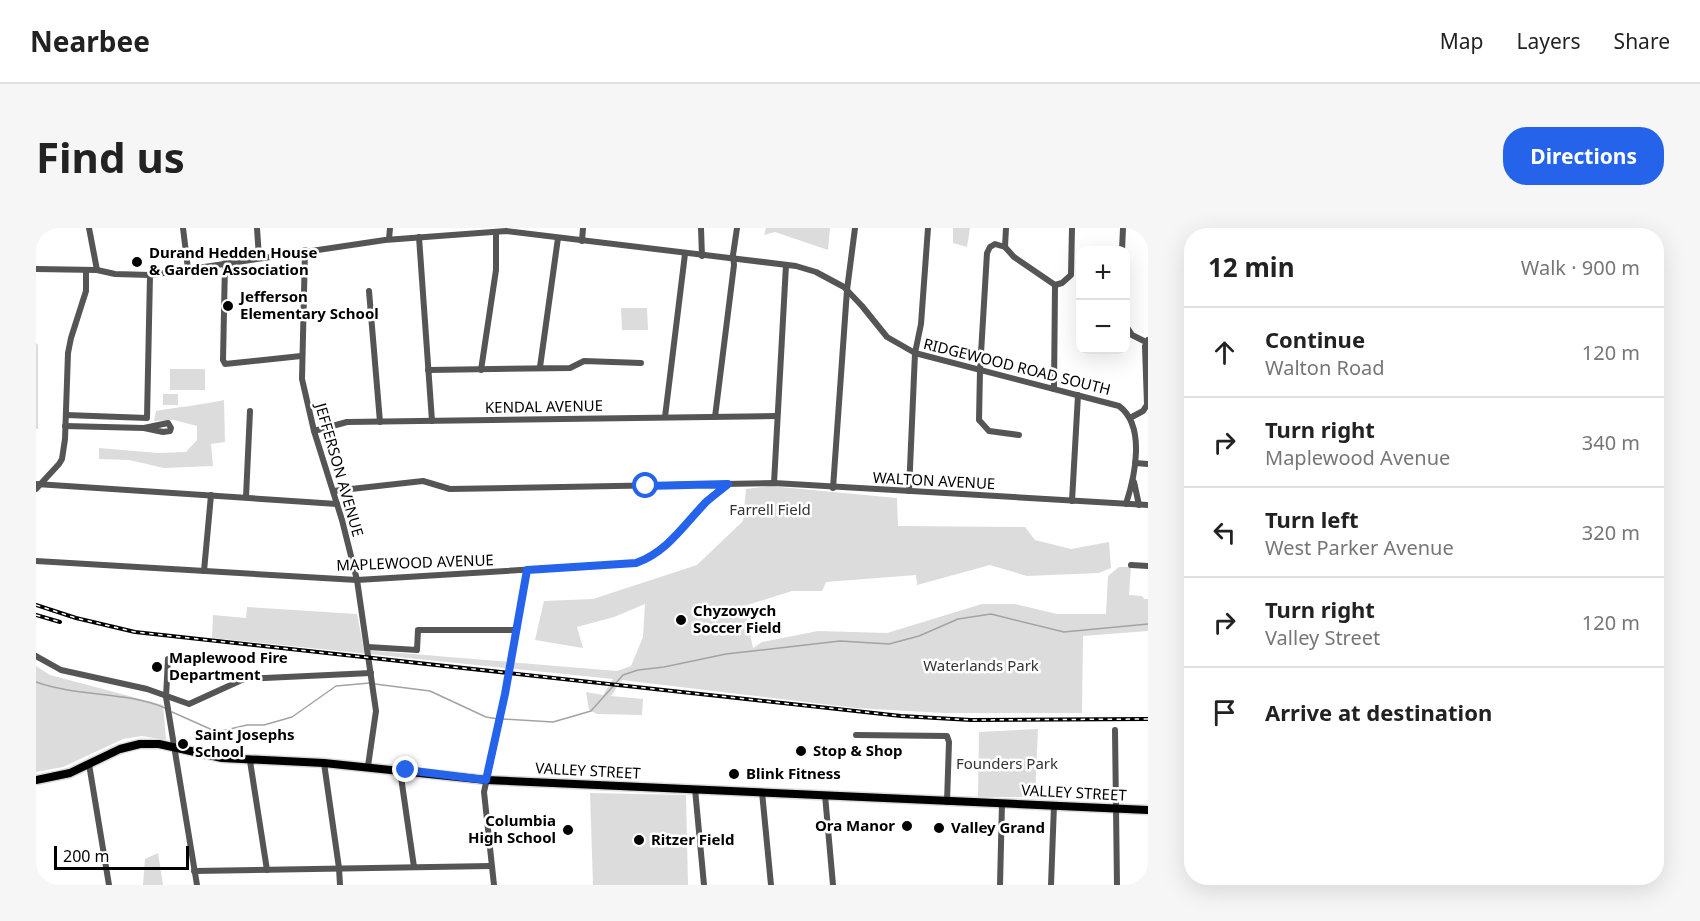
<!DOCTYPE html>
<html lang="en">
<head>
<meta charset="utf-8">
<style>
  body { margin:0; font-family:"Noto Sans",sans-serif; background:#f6f6f6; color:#222 }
  .controls { position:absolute; right:18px; top:18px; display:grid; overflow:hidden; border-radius:12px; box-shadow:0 6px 24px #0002 }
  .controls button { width:54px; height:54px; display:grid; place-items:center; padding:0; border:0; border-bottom:2px solid #e0e0e0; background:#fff; color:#222; font:30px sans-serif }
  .scale { position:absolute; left:18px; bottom:15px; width:135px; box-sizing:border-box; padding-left:6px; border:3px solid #000; border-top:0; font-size:16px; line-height:21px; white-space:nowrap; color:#000; -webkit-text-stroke:4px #fff; paint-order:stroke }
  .stop { position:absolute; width:18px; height:18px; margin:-14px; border:4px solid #2563eb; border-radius:50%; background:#fff }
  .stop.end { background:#2563eb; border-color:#fff; box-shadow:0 2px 6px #0008 }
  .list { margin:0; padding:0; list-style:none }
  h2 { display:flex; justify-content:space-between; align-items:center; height:78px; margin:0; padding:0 24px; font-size:26px }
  h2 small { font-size:20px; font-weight:400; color:#767676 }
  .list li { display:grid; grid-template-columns:39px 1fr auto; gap:18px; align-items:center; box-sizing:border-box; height:90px; padding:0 24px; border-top:2px solid #e0e0e0 }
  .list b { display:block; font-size:22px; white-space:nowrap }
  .list p { margin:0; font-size:20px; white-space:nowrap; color:#767676 }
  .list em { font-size:20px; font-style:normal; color:#767676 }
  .icon { flex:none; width:33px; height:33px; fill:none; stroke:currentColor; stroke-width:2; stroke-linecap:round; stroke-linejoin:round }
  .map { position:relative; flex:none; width:1112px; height:657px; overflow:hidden; border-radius:24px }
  header { display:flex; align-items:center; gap:36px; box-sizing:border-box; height:84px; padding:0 30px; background:#fff; border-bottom:2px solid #e0e0e0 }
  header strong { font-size:28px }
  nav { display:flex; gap:33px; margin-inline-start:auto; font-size:21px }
  .intro { display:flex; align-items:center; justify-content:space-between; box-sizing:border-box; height:144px; padding:0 36px }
  h1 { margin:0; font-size:42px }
  .button { padding:15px 27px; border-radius:24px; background:#2563eb; color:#fff; font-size:21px; font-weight:700 }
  main { display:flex; gap:36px; padding:0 36px }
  aside { flex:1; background:#fff; border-radius:24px; box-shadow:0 6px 24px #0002 }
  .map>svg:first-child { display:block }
  .green { fill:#dcdcdc }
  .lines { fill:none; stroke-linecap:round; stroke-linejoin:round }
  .stream { stroke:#a3a3a3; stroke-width:1.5 }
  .major-casing { stroke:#dbdbdb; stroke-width:11 }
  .minor { stroke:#555; stroke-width:6 }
  .major { stroke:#000; stroke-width:8 }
  .rail-casing { stroke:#000; stroke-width:4 }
  .rail { stroke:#fff; stroke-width:1.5; stroke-dasharray:4.5; stroke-linecap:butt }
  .route { stroke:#2563eb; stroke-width:8 }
  .poi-dot { fill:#000; stroke:#fff; stroke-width:2 }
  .labels { text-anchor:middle; stroke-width:5; stroke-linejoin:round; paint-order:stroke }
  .poi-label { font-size:15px; font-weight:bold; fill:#000; stroke:#fff; text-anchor:start }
  .street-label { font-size:15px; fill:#000; stroke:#fff }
  .park-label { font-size:15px; fill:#333; stroke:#fff }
</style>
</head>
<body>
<header>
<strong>Nearbee</strong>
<nav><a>Map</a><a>Layers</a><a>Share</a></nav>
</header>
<div class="intro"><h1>Find us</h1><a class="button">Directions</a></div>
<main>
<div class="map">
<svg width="1112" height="657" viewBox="0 0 1112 657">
  <rect width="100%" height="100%" fill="#fff"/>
  <!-- green -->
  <g class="green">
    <polygon points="730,0 794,0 792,22 739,4 728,7"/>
    <polygon points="917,0 934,0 931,19 917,15"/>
    <polygon points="585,80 611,80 612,102 586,102"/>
    <polygon points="0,115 2,117 2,201 0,201"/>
    <rect x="134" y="141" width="35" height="21"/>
    <rect x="127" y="166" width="15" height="11"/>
    <path d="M188,172L189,214L175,216L177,238L128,240L93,232L63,231V220L122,225L150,224L161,212V198L138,192L118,193L120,183C143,179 165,177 188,172Z"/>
    <polygon points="734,258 861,270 862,298 989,299 999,312 1035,321 1073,314 1075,340 1063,345 991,348 954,337 881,357 880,347 790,354 786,363 756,363 708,378 717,420 726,414 782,403 851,405 946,376 979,376 1021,386 1070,386 1072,348 1083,339 1095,339 1093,367 1106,368 1108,371 1112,371 1112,403 1047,408 1046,485 907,485 820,480 586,452 575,468 607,471 606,487 561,486 553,482 550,464 567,467 577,451 176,410 177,387 210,390 211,379 321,386 328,422 581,443 595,438 607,409 609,376 578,389 541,399 547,420 499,412 508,373 557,371 661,337 707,293 710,261"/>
    <polygon points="0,438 14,447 127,477 130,512 106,508 87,511 27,539 0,544"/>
    <polygon points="1002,501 999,569 942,569 943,504"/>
    <polygon points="554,565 650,567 652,657 557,657"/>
    <polygon points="122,625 127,657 107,657 109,631"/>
  </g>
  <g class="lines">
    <!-- stream -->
    <g class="stream">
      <path d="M0,454C41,469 89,463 129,480"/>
      <polyline points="339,456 394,463 450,489 462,491"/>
      <polyline points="136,484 181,504 211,497 228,497 256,489 300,458 334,455"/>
      <polyline points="467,491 517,494 555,483 587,447 602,442 628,439 690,426 804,413 853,416 883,408 922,391 955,386 1028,404 1112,396"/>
    </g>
    <defs>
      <polyline id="major" points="0,552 34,545 84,521 104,516 123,516 186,530 288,535 450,552 1112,582"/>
    </defs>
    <!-- major casing -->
    <use href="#major" class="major-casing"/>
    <!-- minor -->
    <g class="minor">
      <polyline points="53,0 61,42"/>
      <polyline points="147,0 152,41"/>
      <polyline points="221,0 223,29"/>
      <polyline points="665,0 666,28"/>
      <polyline points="970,0 969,19 978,29 1019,57 1018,161"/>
      <polyline points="383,9 396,193"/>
      <polyline points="353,11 354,0"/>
      <polyline points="546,13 547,0"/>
      <polyline points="969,19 959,16 954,19 951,25 944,142 943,192 953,203 983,207"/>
      <polyline points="269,22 266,151 278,203 306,292 321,352 340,483 332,538"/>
      <polyline points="1086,22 1087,0"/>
      <polyline points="189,35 187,132 189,136 265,128"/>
      <path d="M0,41L61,42L79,46L114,47L349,12L470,3L760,38L780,44L808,59L826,78L851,109L879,125L1083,178C1110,198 1099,248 1090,276"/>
      <polyline points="1019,57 1026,55 1035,47 1036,0"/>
      <polyline points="333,63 344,194"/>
      <polyline points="1090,98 1096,107 1110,114"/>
      <polyline points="504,139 522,10"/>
      <polyline points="392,142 534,140 548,133 605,135"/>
      <polyline points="445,142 460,42 460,4"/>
      <polyline points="30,187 111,190 114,47"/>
      <polyline points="629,189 649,26"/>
      <polyline points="679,189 698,37 697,27 701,0"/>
      <polyline points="1094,190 1107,183 1111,177 1109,118 1112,112"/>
      <polyline points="29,198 108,200 127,204 134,203 135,200 132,195 108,200"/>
      <polyline points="278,203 311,194 740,188"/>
      <polyline points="1099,235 1112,236"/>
      <polyline points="1098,254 1103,277"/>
      <polyline points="738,255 750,37"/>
      <polyline points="0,256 301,276"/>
      <polyline points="797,260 811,62 819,0"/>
      <polyline points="0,261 23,236 26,231 29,211 32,125 35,110 50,63 50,42"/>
      <polyline points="297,263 387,253 414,261 738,255 1112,277"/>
      <polyline points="873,263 879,125 885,96 892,0"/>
      <polyline points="210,269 214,183"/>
      <polyline points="1036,273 1042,167"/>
      <path d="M0,333L321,352L600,335C630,325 648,297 670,275C676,268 684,263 692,257"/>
      <polyline points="1095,337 1112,338"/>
      <polyline points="168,343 175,267"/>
      <polyline points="332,419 381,422 382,402 480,402"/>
      <polyline points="0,428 25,442 111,461 153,476 208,451 335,445"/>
      <polyline points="132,431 130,469 161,657"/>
      <polyline points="1079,502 1081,657"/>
      <polyline points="820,507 911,508 913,514 911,574"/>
      <polyline points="214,533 231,642"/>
      <polyline points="288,535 303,640 304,657"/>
      <polyline points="53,536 73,657"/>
      <polyline points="364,542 378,639"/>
      <polyline points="659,561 668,657"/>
      <polyline points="726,564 735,657"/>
      <polyline points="789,567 797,657"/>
      <polyline points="158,643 455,638"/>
      <polyline points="458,657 448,564 469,467 491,342"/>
      <polyline points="964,657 966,575"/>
      <polyline points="1015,657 1018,577"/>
    </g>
    <!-- major -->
    <use href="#major" class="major"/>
    <defs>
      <g id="rail">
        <polyline points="0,377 40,390 99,404 865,488 935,492 1112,491"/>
        <polyline points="0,387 24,394"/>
      </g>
    </defs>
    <!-- rail casing -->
    <use href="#rail" class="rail-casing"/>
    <!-- rail -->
    <use href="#rail" class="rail"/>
  </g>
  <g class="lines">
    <!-- route -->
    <path class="route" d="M370,542L450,552L469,466L491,342L600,335C631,324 648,297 670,274C677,268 685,262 692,256L610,258"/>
  </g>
  <!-- markers -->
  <g class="poi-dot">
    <circle cx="101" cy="34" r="6"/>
    <circle cx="192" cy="78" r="6"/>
    <circle cx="645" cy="392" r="6"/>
    <circle cx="121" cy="439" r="6"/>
    <circle cx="147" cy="516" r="6"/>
    <circle cx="765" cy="523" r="6"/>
    <circle cx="698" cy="546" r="6"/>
    <circle cx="871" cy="598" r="6"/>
    <circle cx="903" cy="600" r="6"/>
    <circle cx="532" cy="602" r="6"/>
    <circle cx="603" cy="612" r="6"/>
  </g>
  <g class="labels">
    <!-- poi labels -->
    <g class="poi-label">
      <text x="113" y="30">Durand Hedden House<tspan x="113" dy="17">&amp; Garden Association</tspan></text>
      <text x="204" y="74">Jefferson<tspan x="204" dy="17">Elementary School</tspan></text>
      <text x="657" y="388">Chyzowych<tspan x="657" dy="17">Soccer Field</tspan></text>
      <text x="133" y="435">Maplewood Fire<tspan x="133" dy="17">Department</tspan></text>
      <text x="159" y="512">Saint Josephs<tspan x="159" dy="17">School</tspan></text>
      <text x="777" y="528">Stop &amp; Shop</text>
      <text x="710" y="551">Blink Fitness</text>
      <text x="520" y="598" text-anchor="end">Columbia<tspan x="520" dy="17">High School</tspan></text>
      <text x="859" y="603" text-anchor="end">Ora Manor</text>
      <text x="915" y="605">Valley Grand</text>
      <text x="615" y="617">Ritzer Field</text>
    </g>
    <!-- street labels -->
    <g class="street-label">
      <text transform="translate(981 139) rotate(14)" y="5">RIDGEWOOD ROAD SOUTH</text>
      <text transform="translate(508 179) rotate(-1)" y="5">KENDAL AVENUE</text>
      <text transform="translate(303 242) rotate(74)" y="5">JEFFERSON AVENUE</text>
      <text transform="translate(898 253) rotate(3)" y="5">WALTON AVENUE</text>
      <text transform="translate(379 335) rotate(-2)" y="5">MAPLEWOOD AVENUE</text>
      <text transform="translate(552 543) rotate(3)" y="5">VALLEY STREET</text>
      <text transform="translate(1038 565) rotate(3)" y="5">VALLEY STREET</text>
    </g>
    <!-- park labels -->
    <g class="park-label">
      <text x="734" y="287">Farrell Field</text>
      <text x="945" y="443">Waterlands Park</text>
      <text x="971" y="541">Founders Park</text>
    </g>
  </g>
</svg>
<div class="controls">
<button>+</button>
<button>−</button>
</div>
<div class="scale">200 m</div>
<div class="stop" style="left:610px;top:258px"></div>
<div class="stop end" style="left:370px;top:542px"></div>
</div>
<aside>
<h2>12 min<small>Walk · 900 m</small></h2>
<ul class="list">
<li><svg class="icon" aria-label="ahead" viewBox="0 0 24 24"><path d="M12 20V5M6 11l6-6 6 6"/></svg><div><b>Continue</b><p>Walton Road</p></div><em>120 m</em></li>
<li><svg class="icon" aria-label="right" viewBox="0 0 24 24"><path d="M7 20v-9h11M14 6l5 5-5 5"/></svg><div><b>Turn right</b><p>Maplewood Avenue</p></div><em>340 m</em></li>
<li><svg class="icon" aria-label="left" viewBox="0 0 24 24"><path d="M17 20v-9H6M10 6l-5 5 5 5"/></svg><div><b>Turn left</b><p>West Parker Avenue</p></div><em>320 m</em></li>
<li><svg class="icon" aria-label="right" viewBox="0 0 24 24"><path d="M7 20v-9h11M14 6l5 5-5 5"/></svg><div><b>Turn right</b><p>Valley Street</p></div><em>120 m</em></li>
<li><svg class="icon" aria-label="arrive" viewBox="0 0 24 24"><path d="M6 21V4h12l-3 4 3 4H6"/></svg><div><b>Arrive at destination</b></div></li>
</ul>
</aside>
</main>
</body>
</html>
